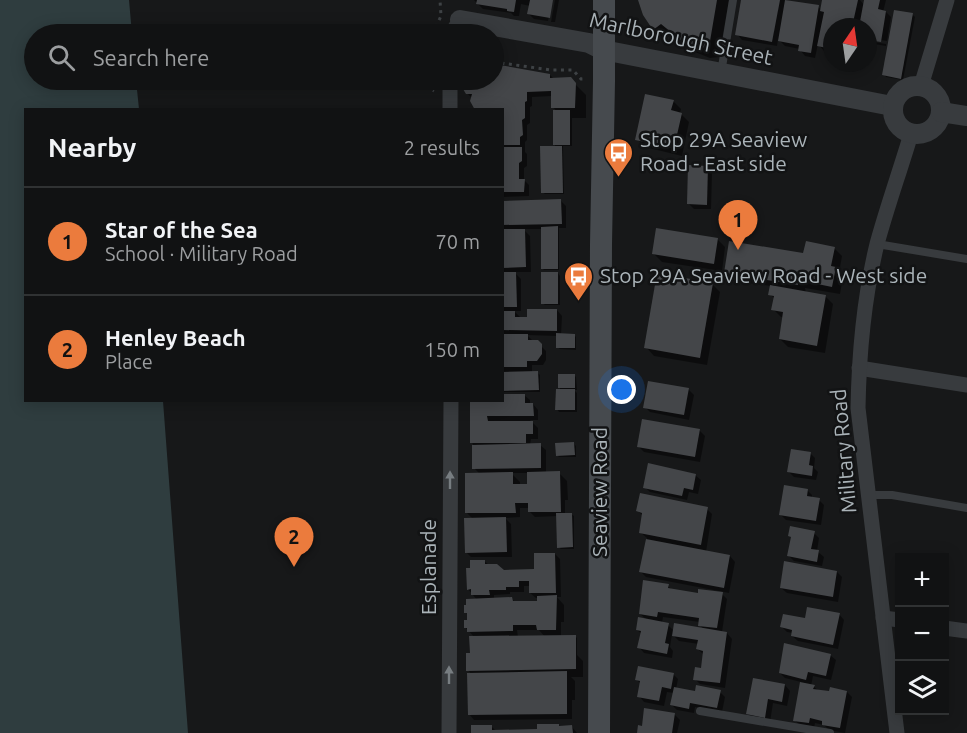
<!DOCTYPE html>
<html lang="en">
<head>
<meta charset="utf-8">
<style>
  body { margin:0; font-family:Ubuntu,sans-serif; background:#1a1b1c; color:#f1f3f6 }
  .controls { position:absolute; right:18px; bottom:18px; display:grid; overflow:hidden; border-radius:0px; box-shadow:0 3px 15px #0003 }
  .controls button { width:54px; height:54px; display:grid; place-items:center; padding:0; border:0; border-bottom:2px solid #303233; background:#111213; color:#f1f3f6; font:30px sans-serif }
  .compass { position:absolute; left:823px; top:18px; width:54px; height:54px; border-radius:50%; background:#111213; box-shadow:0 3px 15px #0003; rotate:13deg }
  .you { position:absolute; left:622px; top:390px; width:21px; height:21px; margin:-15px; border:4px solid #fff; border-radius:50%; background:#1a73e8; box-shadow:0 0 0 9px #1a73e833 }
  .badge { display:grid; place-items:center; width:39px; height:39px; border-radius:50%; background:#eb7b3d; color:#111; font-size:20px; font-weight:700 }
  .pin { position:absolute; translate:-50% -50px; filter:drop-shadow(0 2px 3px #0008) }
  .pin::after { content:''; position:absolute; top:32px; width:21px; height:18px; background:inherit; clip-path:polygon(0 0,100% 0,50% 100%) }
  .list { margin:0; padding:0; list-style:none }
  h2 { display:flex; justify-content:space-between; align-items:center; height:78px; margin:0; padding:0 24px; font-size:26px }
  h2 small { font-size:20px; font-weight:400; color:#9c9ea0 }
  .list li { display:grid; grid-template-columns:39px 1fr auto; gap:18px; align-items:center; box-sizing:border-box; height:108px; padding:0 24px; border-top:2px solid #303233 }
  .list b { display:block; font-size:22px; white-space:nowrap }
  .list p { margin:0; font-size:20px; white-space:nowrap; color:#9c9ea0 }
  .list em { font-size:20px; font-style:normal; color:#9c9ea0 }
  .icon { flex:none; width:33px; height:33px; fill:none; stroke:currentColor; stroke-width:2; stroke-linecap:round; stroke-linejoin:round }
  .map { position:relative; flex:none; width:967px; height:733px; overflow:hidden }
  .search { position:absolute; background:#111213; box-shadow:0 3px 15px #0003; left:24px; top:24px; width:480px; height:66px; display:flex; align-items:center; gap:15px; box-sizing:border-box; padding:0 21px; border-radius:33px; color:#9c9ea0; font-size:22px }
  .panel { position:absolute; background:#111213; box-shadow:0 3px 15px #0003; left:24px; top:108px; width:480px; height:294px; border-radius:0px }
  .map>svg:first-child { display:block }
  .water { fill:#2f3d3f }
  .shadow { fill:#0007; fill-rule:evenodd }
  .building { fill:#444649 }
  .lines { fill:none; stroke-linecap:round; stroke-linejoin:round }
  .path { stroke:#3e4245; stroke-width:3; stroke-dasharray:3 4.5; stroke-linecap:butt }
  .service { stroke:#383b3e; stroke-width:8 }
  .minor { stroke:#383b3e; stroke-width:15 }
  .tertiary { stroke:#383b3e; stroke-width:20 }
  .secondary { stroke:#464a4e; stroke-width:22 }
  .oneway { fill:#777d81 }
  .labels { text-anchor:middle; stroke-width:5; stroke-linejoin:round; paint-order:stroke }
  .street-label { font-size:21px; fill:#aab3b8; stroke:#121314 }
  .poi-label { font-size:21px; fill:#aab3b8; stroke:#121314; text-anchor:start }
</style>
</head>
<body>
<div class="map">
<svg width="967" height="733" viewBox="0 0 967 733">
  <rect width="100%" height="100%" fill="#171819"/>
  <!-- water -->
  <polygon class="water" points="0,0 129,0 132,34 34,34 34,80 136,80 139,109 26,110 26,400 163,401 188,733 0,733"/>
  <!-- shadow -->
  <g class="shadow">
    <polygon points="474,0 552,0 548,21 534,19 529,14 530,6 521,4 519,16 514,16 511,13 483,9"/>
    <polygon points="555,0 559,0 555,22 551,22"/>
    <polygon points="640,0 729,0 719,57 710,58 695,52 672,33 665,40 654,29"/>
    <polygon points="754,0 785,0 818,7 822,10 824,0 860,0 864,5 865,0 886,0 883,12 886,12 891,17 887,41 868,38 868,27 832,27 832,52 824,51 818,44 815,58 805,56 800,50 800,49 785,46 778,39 777,46 742,40 737,34"/>
    <polygon points="913,15 915,17 903,80 886,77 884,74"/>
    <polygon points="868,41 886,44 886,46 868,43"/>
    <polygon points="494,66 550,75 554,79 570,79 586,95 586,118 572,118 572,146 563,146 564,194 545,194 542,192 555,147 554,112 557,112 553,107 552,96 532,97 532,106 530,107 530,123 527,125 527,140 525,142 525,152 527,154 527,166 524,168 524,180 529,185 529,196 502,197 502,110 472,98 467,93 462,83 462,80 494,80"/>
    <polygon points="673,101 681,109 680,113 689,122 682,156 645,147 637,139"/>
    <polygon points="707,167 712,173 711,209 694,209 688,203"/>
    <polygon points="561,201 566,206 566,228 559,228 559,270 544,270 542,268 542,229 523,229 530,236 531,272 514,272 521,279 521,311 514,311 521,318 528,318 557,310 562,316 561,335 574,335 576,337 576,350 560,349 557,347 557,336 527,335 533,341 537,342 546,351 546,360 543,365 532,365 532,373 538,373 540,375 540,392 502,392 502,202"/>
    <polygon points="717,239 725,247 722,271 662,262 654,254"/>
    <polygon points="834,248 842,256 839,273 843,277 840,294 805,288 806,293 825,296 833,304 825,353 788,347 780,339 784,318 781,317 773,309 775,299 770,294 771,286 734,281 726,272"/>
    <polygon points="558,273 560,276 560,305 545,305 542,303"/>
    <polygon points="712,284 720,292 707,365 654,356 646,347"/>
    <polygon points="560,375 574,375 576,377 577,390 574,390 577,393 577,412 559,412 557,409 560,390"/>
    <polygon points="688,389 694,395 689,420 650,412 645,407"/>
    <path d="M524,395L530,400V404H533L538,410V420H530L538,428V439H531L530,445H540L546,450V473H559L567,481L568,500H565V514H571L574,516V549H561L558,547V516L535,517L529,511V508H520V517L505,518L511,524L512,557H471L466,552L473,519L467,513L480,474L474,468L473,444L472,443L471,400H502ZM511,473H528L529,485H520V482Z"/>
    <polygon points="699,430 705,436 700,462 644,452 639,447"/>
    <polygon points="574,444 576,446 576,457 559,457 557,455"/>
    <polygon points="810,453 815,458 814,468 818,472 816,480 794,477 788,471"/>
    <polygon points="695,475 701,480 698,494 689,492 687,500 650,492 645,487"/>
    <polygon points="807,490 812,495 812,499 819,500 824,505 821,525 786,520 780,514"/>
    <polygon points="707,509 712,514 706,552 730,556 735,562 729,593 646,577 641,572 647,538 640,532 643,516 638,511"/>
    <polygon points="814,533 819,538 817,551 824,557 822,566 794,561 788,555 792,538 789,535"/>
    <path d="M555,554L560,559L561,597H557L564,605V622H561V636H575L577,638V655L583,661V677H571L575,681V700H572V719L474,720L469,714L471,674L468,670L473,655L475,638L465,627L468,621V615L466,612L477,600L468,589L484,561L489,565L503,571H536ZM524,586H530V593L536,598H538V602L516,603L512,599H494V595L510,594V592H524ZM517,630H539L545,637H518Z"/>
    <polygon points="837,572 842,577 838,602 787,593 781,588"/>
    <path d="M668,586L673,591L699,594L720,592L727,599L722,632L727,633L732,639L725,688L700,684L695,679L702,669L704,655L698,649L699,644L679,641L672,634L670,647L673,651L672,658L644,653L639,647L642,634L637,630L647,620L640,614ZM663,617L700,622V625L704,630L674,631L668,625L662,623Z"/>
    <polygon points="839,614 844,620 838,649 798,641 792,636 793,633 787,632 782,627 806,620"/>
    <polygon points="830,655 836,660 831,680 813,676 811,686 814,687 819,691 847,692 852,697 845,733 829,730 824,725 815,723 814,728 800,725 794,720 801,682 785,678 780,673"/>
    <polygon points="673,674 678,679 676,689 696,693 720,692 725,697 722,712 695,707 694,713 677,710 672,705 674,693 667,692 664,706 644,702 639,696 641,684 637,680"/>
    <polygon points="785,685 790,691 787,706 773,703 770,722 753,719 748,714"/>
    <polygon points="674,714 680,720 677,733 639,733"/>
    <polygon points="559,725 560,727 572,727 577,733 473,733 491,726 497,732 539,731"/>
  </g>
  <!-- building -->
  <g class="building">
    <polygon points="477,0 516,0 514,12 507,11 507,9 476,4"/>
    <polygon points="530,0 553,0 550,18 527,14"/>
    <polygon points="638,0 717,0 709,47 698,48 682,41 661,24 653,30 643,15"/>
    <polygon points="741,0 780,0 772,42 735,35"/>
    <polygon points="785,0 819,5 811,53 798,51 799,45 778,41"/>
    <polygon points="822,0 858,0 852,27 832,27 832,49 817,46 824,12 820,11"/>
    <polygon points="864,0 880,0 878,9 886,11 881,42 868,40 868,27 859,27"/>
    <polygon points="894,10 913,13 901,79 882,75"/>
    <polygon points="494,64 550,74 550,78 571,77 576,83 575,108 551,108 551,91 527,92 527,101 525,102 525,118 522,120 523,135 520,137 520,145 502,145 502,110 475,110 470,101 472,94 466,94 460,84 460,80 494,80"/>
    <polygon points="645,94 674,100 671,110 682,113 674,148 635,140"/>
    <rect x="553" y="110" width="17" height="35"/>
    <polygon points="540,146 562,146 563,193 541,193"/>
    <polygon points="502,147 522,147 522,161 519,163 519,179 525,179 524,192 502,192"/>
    <polygon points="688,165 708,166 707,205 687,204"/>
    <polygon points="561,199 562,224 502,225 502,201"/>
    <polygon points="558,226 558,269 541,269 541,227"/>
    <polygon points="656,228 718,238 714,264 652,254"/>
    <polygon points="502,229 525,229 526,267 502,268"/>
    <polygon points="729,241 803,253 806,241 835,247 831,266 836,267 832,287 798,280 798,285 724,273"/>
    <polygon points="502,272 516,272 517,307 502,307"/>
    <rect x="541" y="272" width="17" height="32"/>
    <polygon points="657,273 713,283 700,358 644,348"/>
    <polygon points="770,285 826,295 817,346 779,339 783,312 771,310 774,296 768,295"/>
    <polygon points="527,309 557,309 557,331 502,330 502,311 515,311 515,317 527,317"/>
    <polygon points="556,333 575,334 575,348 556,348"/>
    <polygon points="502,334 528,334 528,340 538,340 542,344 542,354 537,361 527,361 527,367 502,367"/>
    <polygon points="538,371 539,390 502,391 502,372"/>
    <rect x="558" y="374" width="17" height="14"/>
    <polygon points="648,381 689,388 684,415 643,408"/>
    <polygon points="556,389 575,389 575,410 555,410"/>
    <polygon points="502,394 525,394 525,403 533,403 534,416 487,416 488,421 533,421 533,434 526,434 526,443 470,443 470,400 502,400"/>
    <polygon points="642,419 700,429 695,457 637,447"/>
    <polygon points="574,442 575,455 556,456 555,443"/>
    <polygon points="541,443 541,468 472,469 472,445"/>
    <polygon points="791,449 811,452 809,465 813,466 812,476 787,472"/>
    <polygon points="648,463 696,474 693,490 684,488 682,496 643,488"/>
    <polygon points="560,471 561,512 528,512 528,503 515,503 516,513 465,513 465,473 513,472 513,484 527,484 527,472"/>
    <polygon points="784,485 808,489 807,496 820,498 816,521 779,515"/>
    <polygon points="640,493 708,507 701,545 639,533 642,513 636,511"/>
    <polygon points="556,513 572,513 573,547 557,548"/>
    <polygon points="506,517 507,552 465,553 464,518"/>
    <polygon points="790,526 815,531 811,549 819,550 817,562 787,556 791,537 788,536"/>
    <polygon points="646,539 730,555 724,588 639,572"/>
    <polygon points="534,553 555,553 556,593 529,593 529,581 519,581 519,587 506,587 506,590 489,590 490,595 471,595 471,589 467,590 466,568 470,568 470,560 485,560 485,564 497,564 504,570 534,569"/>
    <polygon points="784,561 837,571 833,597 780,588"/>
    <polygon points="643,580 669,584 668,588 698,593 698,589 723,592 717,628 698,626 699,618 658,612 657,617 639,614"/>
    <polygon points="557,595 556,630 537,630 536,625 513,625 513,631 467,632 467,628 464,628 464,620 467,620 467,613 464,613 464,605 466,605 466,599 512,597 513,601 537,601 537,596"/>
    <polygon points="807,607 840,613 833,645 791,636 792,630 780,627 783,614 805,618"/>
    <polygon points="638,617 669,623 665,643 669,644 667,654 637,648 641,631 636,630"/>
    <polygon points="674,623 727,632 720,683 693,680 695,667 701,668 703,651 696,649 698,640 672,636"/>
    <polygon points="576,635 576,669 466,671 466,653 470,653 469,636"/>
    <polygon points="784,643 831,654 826,676 808,672 806,680 779,673"/>
    <polygon points="638,666 674,673 671,689 662,687 659,701 637,697 640,681 635,680"/>
    <polygon points="567,671 567,714 468,715 467,673"/>
    <polygon points="753,678 785,684 782,702 768,699 765,718 746,714"/>
    <polygon points="800,682 815,685 813,689 829,691 830,687 847,691 840,728 822,725 822,721 810,718 809,723 793,721"/>
    <polygon points="696,685 721,690 717,708 690,703 689,709 670,705 674,687 695,691"/>
    <polygon points="644,708 675,713 672,733 637,733 638,725 642,726"/>
    <polygon points="537,724 559,724 559,726 572,725 573,733 471,733 471,725 492,725 492,730 537,729"/>
  </g>
  <g class="lines">
    <!-- path -->
    <g class="path">
      <polyline points="436,27 441,16 440,0"/>
      <polyline points="494,62 551,70 573,70 581,79 586,79"/>
      <polyline points="413,80 434,91"/>
    </g>
    <!-- service -->
    <g class="service">
      <polyline points="721,73 733,0"/>
      <polyline points="877,244 967,259"/>
      <polyline points="868,495 892,495 967,508"/>
      <polyline points="700,711 830,733"/>
    </g>
    <!-- minor -->
    <g class="minor">
      <polyline points="451,34 460,20"/>
      <polyline points="450,80 450,110"/>
      <polyline points="921,86 947,0"/>
      <polyline points="859,368 967,385"/>
      <polyline points="883,618 900,620"/>
      <polyline points="944,628 967,631"/>
      <polyline points="449,733 451,400"/>
      <path d="M897,733L858,408C859,353 864,297 877,244C887,207 900,171 911,134"/>
    </g>
    <!-- tertiary -->
    <g class="tertiary">
      <polyline points="460,20 589,43 603,50 892,106"/>
      <circle cx="917" cy="110" r="24"/>
      <polyline points="941,112 967,116"/>
    </g>
    <!-- secondary -->
    <polyline class="secondary" points="599,733 601,244 604,81 604,0"/>
  </g>
  <!-- one-way arrows -->
  <defs><path id="oneway-solid" d="M-6-.8H1V-3.2L6.5 0L1 3.2V.8H-6Z" transform="scale(1.5)"/></defs>
  <g class="oneway">
    <use href="#oneway-solid" transform="translate(450 480) rotate(-90)"/>
    <use href="#oneway-solid" transform="translate(449 675) rotate(-90)"/>
  </g>
  <!-- icons -->
  <defs>
    <symbol id="bus-pin" viewBox="-11 -11 22 30"><path d="M0 17L-7.5 6A9.5 9.5 0 1 1 7.5 6Z" fill="#eb7b3d" stroke="#121314"/><path d="M-5-6H5V4H4V6H2V4H-2V6H-4V4H-5ZM-3.5-4V0h7V-4ZM-3.5 1.2v1.5H-2V1.2ZM2 1.2v1.5H3.5V1.2Z" fill="#fff"/></symbol>
  </defs>
  <g fill-rule="evenodd">
    <use href="#bus-pin" x="602" y="136" width="33" height="45"/>
    <use href="#bus-pin" x="562" y="260" width="33" height="45"/>
  </g>
  <g class="labels">
    <!-- street labels -->
    <g class="street-label">
      <text transform="translate(681 39) rotate(12)" y="7">Marlborough Street</text>
      <text transform="translate(844 451) rotate(-95)" y="7">Military Road</text>
      <text transform="translate(600 492) rotate(-90)" y="7">Seaview Road</text>
      <text transform="translate(429 567) rotate(-90)" y="7">Esplanade</text>
    </g>
    <!-- poi labels -->
    <g class="poi-label">
      <text x="640" y="147">Stop 29A Seaview<tspan x="640" dy="24">Road - East side</tspan></text>
      <text x="600" y="283">Stop 29A Seaview Road - West side</text>
    </g>
  </g>
</svg>
<div class="controls">
<button>+</button>
<button>−</button>
<button><svg class="icon" aria-label="layers" viewBox="0 0 24 24"><path d="M12 4l9 5-9 5-9-5zM3 14l9 5 9-5"/></svg></button>
</div>
<svg class="compass" viewBox="-18 -18 36 36"><path d="M0-13l5 13h-10z" fill="#e53935"/><path d="M0 13l5-13h-10z" fill="#9c9ea0"/></svg>
<div class="you"></div>
<div class="pin badge" style="left:738px;top:250px">1</div>
<div class="pin badge" style="left:294px;top:567px">2</div>
<div class="search"><svg class="icon" aria-label="search" viewBox="0 0 24 24"><circle cx="10" cy="10" r="6"/><path d="M15 15l6 6"/></svg>Search here</div>
<section class="panel">
<h2>Nearby<small>2 results</small></h2>
<ul class="list">
<li><span class="badge">1</span><div><b>Star of the Sea</b><p>School · Military Road</p></div><em>70 m</em></li>
<li><span class="badge">2</span><div><b>Henley Beach</b><p>Place</p></div><em>150 m</em></li>
</ul>
</section>
</div>
</body>
</html>
